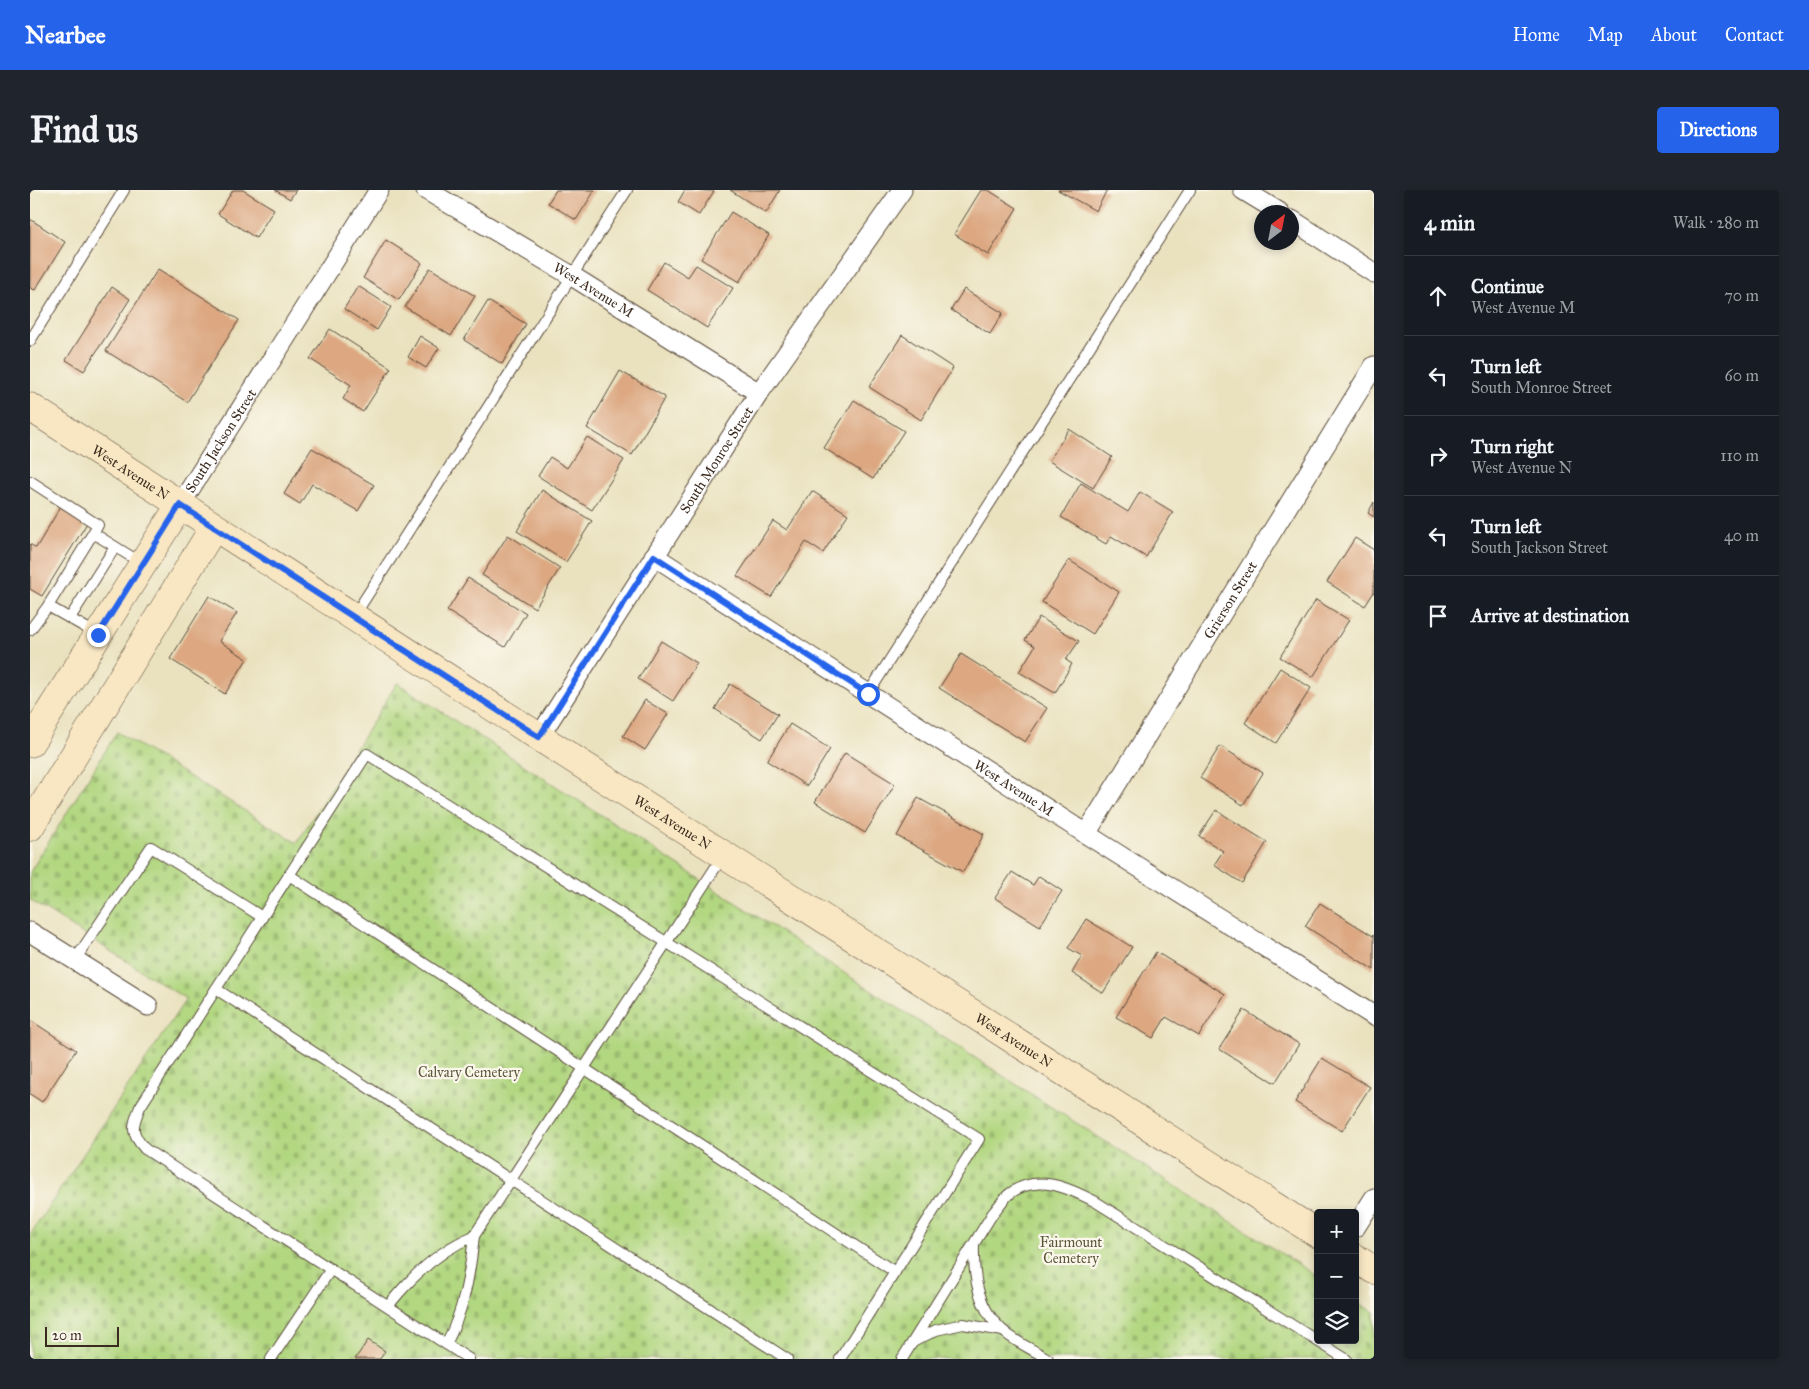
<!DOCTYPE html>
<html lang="en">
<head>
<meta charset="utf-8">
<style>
  body { margin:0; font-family:"IM FELL Great Primer",serif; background:#20242c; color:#f1f3f6 }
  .controls { position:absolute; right:15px; bottom:15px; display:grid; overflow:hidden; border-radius:5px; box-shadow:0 2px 8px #0003 }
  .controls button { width:45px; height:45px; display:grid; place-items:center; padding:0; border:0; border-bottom:1px solid #363941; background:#171b24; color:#f1f3f6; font:25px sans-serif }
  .compass { position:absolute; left:1224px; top:15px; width:45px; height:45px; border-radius:50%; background:#171b24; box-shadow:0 2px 8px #0003; rotate:32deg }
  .scale { position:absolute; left:15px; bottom:12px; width:74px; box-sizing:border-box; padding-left:5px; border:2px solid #3b2a1e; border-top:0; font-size:14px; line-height:18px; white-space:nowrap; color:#3b2a1e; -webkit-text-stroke:4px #fbf7ec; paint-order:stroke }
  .stop { position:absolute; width:15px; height:15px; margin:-11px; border:4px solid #2563eb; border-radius:50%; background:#fff }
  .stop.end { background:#2563eb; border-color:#fff; box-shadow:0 1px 5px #0008 }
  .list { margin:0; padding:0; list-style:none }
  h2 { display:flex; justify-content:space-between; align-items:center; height:65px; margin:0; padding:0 20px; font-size:21px }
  h2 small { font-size:16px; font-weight:400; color:#9ea1a6 }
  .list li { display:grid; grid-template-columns:32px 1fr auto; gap:15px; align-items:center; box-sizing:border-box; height:80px; padding:0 20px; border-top:1px solid #363941 }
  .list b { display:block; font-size:19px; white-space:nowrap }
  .list p { margin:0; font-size:16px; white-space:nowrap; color:#9ea1a6 }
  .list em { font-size:16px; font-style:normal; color:#9ea1a6 }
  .icon { flex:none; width:28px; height:28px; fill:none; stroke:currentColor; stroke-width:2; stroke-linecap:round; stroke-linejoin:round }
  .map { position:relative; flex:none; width:1344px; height:1169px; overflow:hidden; border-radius:5px }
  header { display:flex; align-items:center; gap:30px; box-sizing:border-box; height:70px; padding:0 25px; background:#2563eb; color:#fff }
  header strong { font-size:24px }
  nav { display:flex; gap:28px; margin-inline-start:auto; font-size:18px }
  .intro { display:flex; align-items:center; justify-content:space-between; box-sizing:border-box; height:120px; padding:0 30px }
  h1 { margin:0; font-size:35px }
  .button { padding:12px 22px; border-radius:5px; background:#2563eb; color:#fff; font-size:18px; font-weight:700 }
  main { display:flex; gap:30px; padding:0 30px }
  aside { flex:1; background:#171b24; border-radius:5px; box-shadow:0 2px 8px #0003 }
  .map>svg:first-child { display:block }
  .cemetery { fill:url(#cemetery-stones); stroke:#768050 }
  .building { fill:#dca781 }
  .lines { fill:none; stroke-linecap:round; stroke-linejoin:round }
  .lane-casing { stroke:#554636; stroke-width:12 }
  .street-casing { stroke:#554636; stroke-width:21 }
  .secondary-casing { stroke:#554636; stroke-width:29 }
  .lane { stroke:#fff; stroke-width:10 }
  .street { stroke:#fff; stroke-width:19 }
  .secondary { stroke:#f9e7c3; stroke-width:28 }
  .route { stroke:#2563eb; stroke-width:6 }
  .labels { text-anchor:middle; stroke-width:4.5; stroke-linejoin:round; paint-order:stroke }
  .street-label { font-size:14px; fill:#3b2a1e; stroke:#fbf7ec }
  .park-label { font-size:14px; fill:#595537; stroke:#fbf7ec }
</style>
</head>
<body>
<header>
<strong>Nearbee</strong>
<nav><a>Home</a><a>Map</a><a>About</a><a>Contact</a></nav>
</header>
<div class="intro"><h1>Find us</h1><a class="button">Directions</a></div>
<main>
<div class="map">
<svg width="1344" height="1169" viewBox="0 0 1344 1169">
  <defs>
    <pattern id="cemetery-stones" width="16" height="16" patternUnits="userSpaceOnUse" patternTransform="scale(1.25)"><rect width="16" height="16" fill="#b2d781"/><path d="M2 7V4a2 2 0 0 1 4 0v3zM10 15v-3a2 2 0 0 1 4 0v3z" fill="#9ab96f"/></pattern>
  </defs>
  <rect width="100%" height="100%" fill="#fbf7ec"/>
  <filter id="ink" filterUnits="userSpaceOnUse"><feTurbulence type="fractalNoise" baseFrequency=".02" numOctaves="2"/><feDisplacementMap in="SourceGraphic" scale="10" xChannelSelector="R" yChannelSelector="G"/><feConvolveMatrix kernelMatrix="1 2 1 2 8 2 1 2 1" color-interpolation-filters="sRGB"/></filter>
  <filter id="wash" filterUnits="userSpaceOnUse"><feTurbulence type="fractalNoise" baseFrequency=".0096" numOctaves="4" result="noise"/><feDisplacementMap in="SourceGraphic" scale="20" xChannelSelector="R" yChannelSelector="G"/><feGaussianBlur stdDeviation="1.12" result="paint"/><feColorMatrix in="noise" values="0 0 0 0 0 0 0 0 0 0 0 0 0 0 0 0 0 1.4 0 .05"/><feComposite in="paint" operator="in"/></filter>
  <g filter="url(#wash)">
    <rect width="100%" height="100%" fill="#eae2bf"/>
    <!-- cemetery -->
    <polygon class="cemetery" points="367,493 1007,908 1288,1087 1288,1150 1325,1150 1325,1111 1344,1122 1344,1169 0,1169 0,1045 156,809 0,710 0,682 87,542 267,653"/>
    <g id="blocks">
      <!-- building -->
      <g class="building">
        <polygon points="203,0 213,0 244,19 226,48 188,24"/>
        <polygon points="245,0 266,0 260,9"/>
        <polygon points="526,0 565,0 546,30 518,13"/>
        <polygon points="655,0 684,1 669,25 648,12"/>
        <polygon points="700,0 750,0 736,23"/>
        <polygon points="951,0 958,0 987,18 958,65 924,44"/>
        <polygon points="1028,0 1077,0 1066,21"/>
        <polygon points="701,22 739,45 709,92 671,69"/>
        <polygon points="0,29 35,52 5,100 0,98"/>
        <polygon points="356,50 392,73 369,110 333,88"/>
        <polygon points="634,72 658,87 666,75 703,98 677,138 617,100"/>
        <polygon points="400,78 445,106 421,146 375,117"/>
        <polygon points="128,79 209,130 157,212 76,161"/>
        <polygon points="328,96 361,117 347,140 314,119"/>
        <polygon points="82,97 100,109 54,181 36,170"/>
        <polygon points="934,99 973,123 960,144 921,120"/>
        <polygon points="458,111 496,134 472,174 434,150"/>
        <polygon points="300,139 361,178 333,222 313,209 321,195 280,169"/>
        <polygon points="872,145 923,178 891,230 839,197"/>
        <polygon points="390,146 409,158 396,178 378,167"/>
        <polygon points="590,181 635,207 602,265 557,238"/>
        <polygon points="824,210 874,241 843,289 794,258"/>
        <polygon points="1039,239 1082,267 1063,298 1019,271"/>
        <polygon points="557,247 594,270 562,320 508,286 520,267 537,278"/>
        <polygon points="282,258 344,295 328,321 282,294 270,314 254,304"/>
        <polygon points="1051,293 1098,322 1110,302 1143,322 1116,367 1081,346 1076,354 1031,327"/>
        <polygon points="512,300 562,331 536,372 487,341"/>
        <polygon points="782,301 818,324 793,363 776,352 741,407 707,386 743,331 757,340"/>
        <polygon points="1344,312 1344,327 1338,323"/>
        <polygon points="31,316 57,333 12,406 0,399 0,354 6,358"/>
        <polygon points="478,345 530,378 505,418 452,385"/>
        <polygon points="1325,348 1344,360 1344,402 1335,416 1297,392"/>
        <polygon points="1039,370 1089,402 1063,444 1012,412"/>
        <polygon points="438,388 496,423 475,457 417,421"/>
        <polygon points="179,406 207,423 189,451 217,469 195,504 140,469"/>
        <polygon points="1286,410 1319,430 1283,487 1250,467"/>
        <polygon points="1009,427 1049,451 1036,470 1042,474 1025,503 989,482 1005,456 995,450"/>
        <polygon points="631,451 667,473 643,511 608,489"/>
        <polygon points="931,464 1017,518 995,552 909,498"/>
        <polygon points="1250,478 1281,498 1246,553 1215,533"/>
        <polygon points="700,494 748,524 732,549 685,519"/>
        <polygon points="615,510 638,524 615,560 593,546"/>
        <polygon points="760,534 800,559 777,596 737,571"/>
        <polygon points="1190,556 1233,583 1213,615 1170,588"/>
        <polygon points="815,563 865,594 835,643 785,612"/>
        <polygon points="888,608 954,644 933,682 867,646"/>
        <polygon points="1186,620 1237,652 1212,693 1184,675 1193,661 1169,646"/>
        <polygon points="982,682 1003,695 1009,686 1032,701 1010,736 965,708"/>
        <polygon points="1290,713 1343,746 1344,744 1344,780 1275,736"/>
        <polygon points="1056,729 1102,757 1073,803 1042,783 1052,766 1038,758"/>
        <polygon points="1126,762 1195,804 1169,846 1136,827 1123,848 1086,827"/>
        <polygon points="1214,820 1269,854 1245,893 1189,859"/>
        <polygon points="0,830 46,860 12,912 0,904"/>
        <polygon points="1292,868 1340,897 1312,941 1265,912"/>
        <polygon points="338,1150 355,1161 350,1169 325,1169"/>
      </g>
    </g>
  </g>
  <g filter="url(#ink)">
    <use href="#blocks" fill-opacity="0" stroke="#554636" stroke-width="1"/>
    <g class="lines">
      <defs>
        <g id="lane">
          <polyline points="0,151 94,0"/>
          <polyline points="0,291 68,335 18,416 0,440"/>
          <polyline points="63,343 113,374"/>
          <polyline points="18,416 67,444"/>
          <polyline points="324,426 597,0"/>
          <polyline points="40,428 85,357"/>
          <polyline points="838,504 1160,0"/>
          <polyline points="259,685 865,1082"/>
          <polyline points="45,770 121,657 232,727"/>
          <polyline points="186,799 757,1169"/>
          <path d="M944,1056C943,1087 948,1118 972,1140C985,1152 1004,1160 1018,1169"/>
          <path d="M358,1116C381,1087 409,1060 444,1046"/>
          <polyline points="883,1152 906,1140 933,1134 973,1141"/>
          <path d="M416,1154C434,1121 440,1083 444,1046L693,666"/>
          <polyline points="241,1169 301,1079"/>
          <path d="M439,1169L115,959C100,943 102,936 110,917L337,564L949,949L810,1169"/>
          <path d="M872,1169L963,1023C968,1017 973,1010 978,1005C1006,982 1039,998 1066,1012L1316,1169"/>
        </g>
        <g id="street">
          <path id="s1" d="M396,0L542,86L729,203"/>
          <polyline points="1213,0 1249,22"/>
          <polyline points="1262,30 1344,83"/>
          <path id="s2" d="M150,315L349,0"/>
          <path id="s3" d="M624,366L1056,644L1344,826"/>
          <path id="s4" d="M509,547L729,203L872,0"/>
          <path id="s5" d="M1056,644L1344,176"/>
          <polyline points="0,742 118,816"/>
          <polyline points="1325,1038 1344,1008"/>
        </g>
        <g id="secondary">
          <path id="s6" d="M0,217L509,547L1288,1044"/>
          <polyline points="0,553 150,315"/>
          <polyline points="0,637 184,337"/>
          <polyline points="1325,1068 1344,1080"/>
        </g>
      </defs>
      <!-- lane casing -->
      <use href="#lane" class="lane-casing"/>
      <!-- street casing -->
      <use href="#street" class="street-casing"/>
      <!-- secondary casing -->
      <use href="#secondary" class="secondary-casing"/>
      <!-- lane -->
      <use href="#lane" class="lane"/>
      <!-- street -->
      <use href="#street" class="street"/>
      <!-- secondary -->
      <use href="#secondary" class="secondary"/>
    </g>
  </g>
  <g class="lines" filter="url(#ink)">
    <!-- route -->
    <polyline class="route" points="68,445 150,315 509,547 624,366 838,504"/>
  </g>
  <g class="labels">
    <!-- street labels -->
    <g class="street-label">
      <text dy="5" stroke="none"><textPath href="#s1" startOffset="195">West Avenue M</textPath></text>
      <text dy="5" stroke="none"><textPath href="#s2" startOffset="76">South Jackson Street</textPath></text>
      <text dy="5" stroke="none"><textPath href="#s4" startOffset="329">South Monroe Street</textPath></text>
      <text dy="5" stroke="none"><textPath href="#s6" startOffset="120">West Avenue N</textPath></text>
      <text dy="5" stroke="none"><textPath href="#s5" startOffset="275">Grierson Street</textPath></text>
      <text dy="5" stroke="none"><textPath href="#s3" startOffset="428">West Avenue M</textPath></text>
      <text dy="5" stroke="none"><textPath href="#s6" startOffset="765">West Avenue N</textPath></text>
      <text dy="5" stroke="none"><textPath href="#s6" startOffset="1170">West Avenue N</textPath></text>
    </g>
    <!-- park labels -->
    <g class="park-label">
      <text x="439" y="887">Calvary Cemetery</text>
      <text x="1041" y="1057">Fairmount<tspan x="1041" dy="16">Cemetery</tspan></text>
    </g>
  </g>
</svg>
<div class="controls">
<button>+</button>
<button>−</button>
<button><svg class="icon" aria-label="layers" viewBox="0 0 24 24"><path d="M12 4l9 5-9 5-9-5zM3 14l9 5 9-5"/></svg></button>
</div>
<svg class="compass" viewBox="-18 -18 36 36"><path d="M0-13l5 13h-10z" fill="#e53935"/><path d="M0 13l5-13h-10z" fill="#9ea1a6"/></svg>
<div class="scale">20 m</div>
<div class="stop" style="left:838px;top:504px"></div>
<div class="stop end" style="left:68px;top:445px"></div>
</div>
<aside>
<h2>4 min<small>Walk · 280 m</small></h2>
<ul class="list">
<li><svg class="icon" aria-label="ahead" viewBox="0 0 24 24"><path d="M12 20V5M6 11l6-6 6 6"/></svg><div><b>Continue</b><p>West Avenue M</p></div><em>70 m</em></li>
<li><svg class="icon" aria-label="left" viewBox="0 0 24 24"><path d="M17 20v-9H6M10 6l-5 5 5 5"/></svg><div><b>Turn left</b><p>South Monroe Street</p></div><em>60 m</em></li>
<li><svg class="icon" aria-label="right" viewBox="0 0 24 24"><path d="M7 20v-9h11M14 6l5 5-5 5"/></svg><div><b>Turn right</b><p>West Avenue N</p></div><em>110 m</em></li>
<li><svg class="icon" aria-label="left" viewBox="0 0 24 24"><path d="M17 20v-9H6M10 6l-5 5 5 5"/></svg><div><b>Turn left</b><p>South Jackson Street</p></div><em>40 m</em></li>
<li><svg class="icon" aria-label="arrive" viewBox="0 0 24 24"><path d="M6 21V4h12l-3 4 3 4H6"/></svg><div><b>Arrive at destination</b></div></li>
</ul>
</aside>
</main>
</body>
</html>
